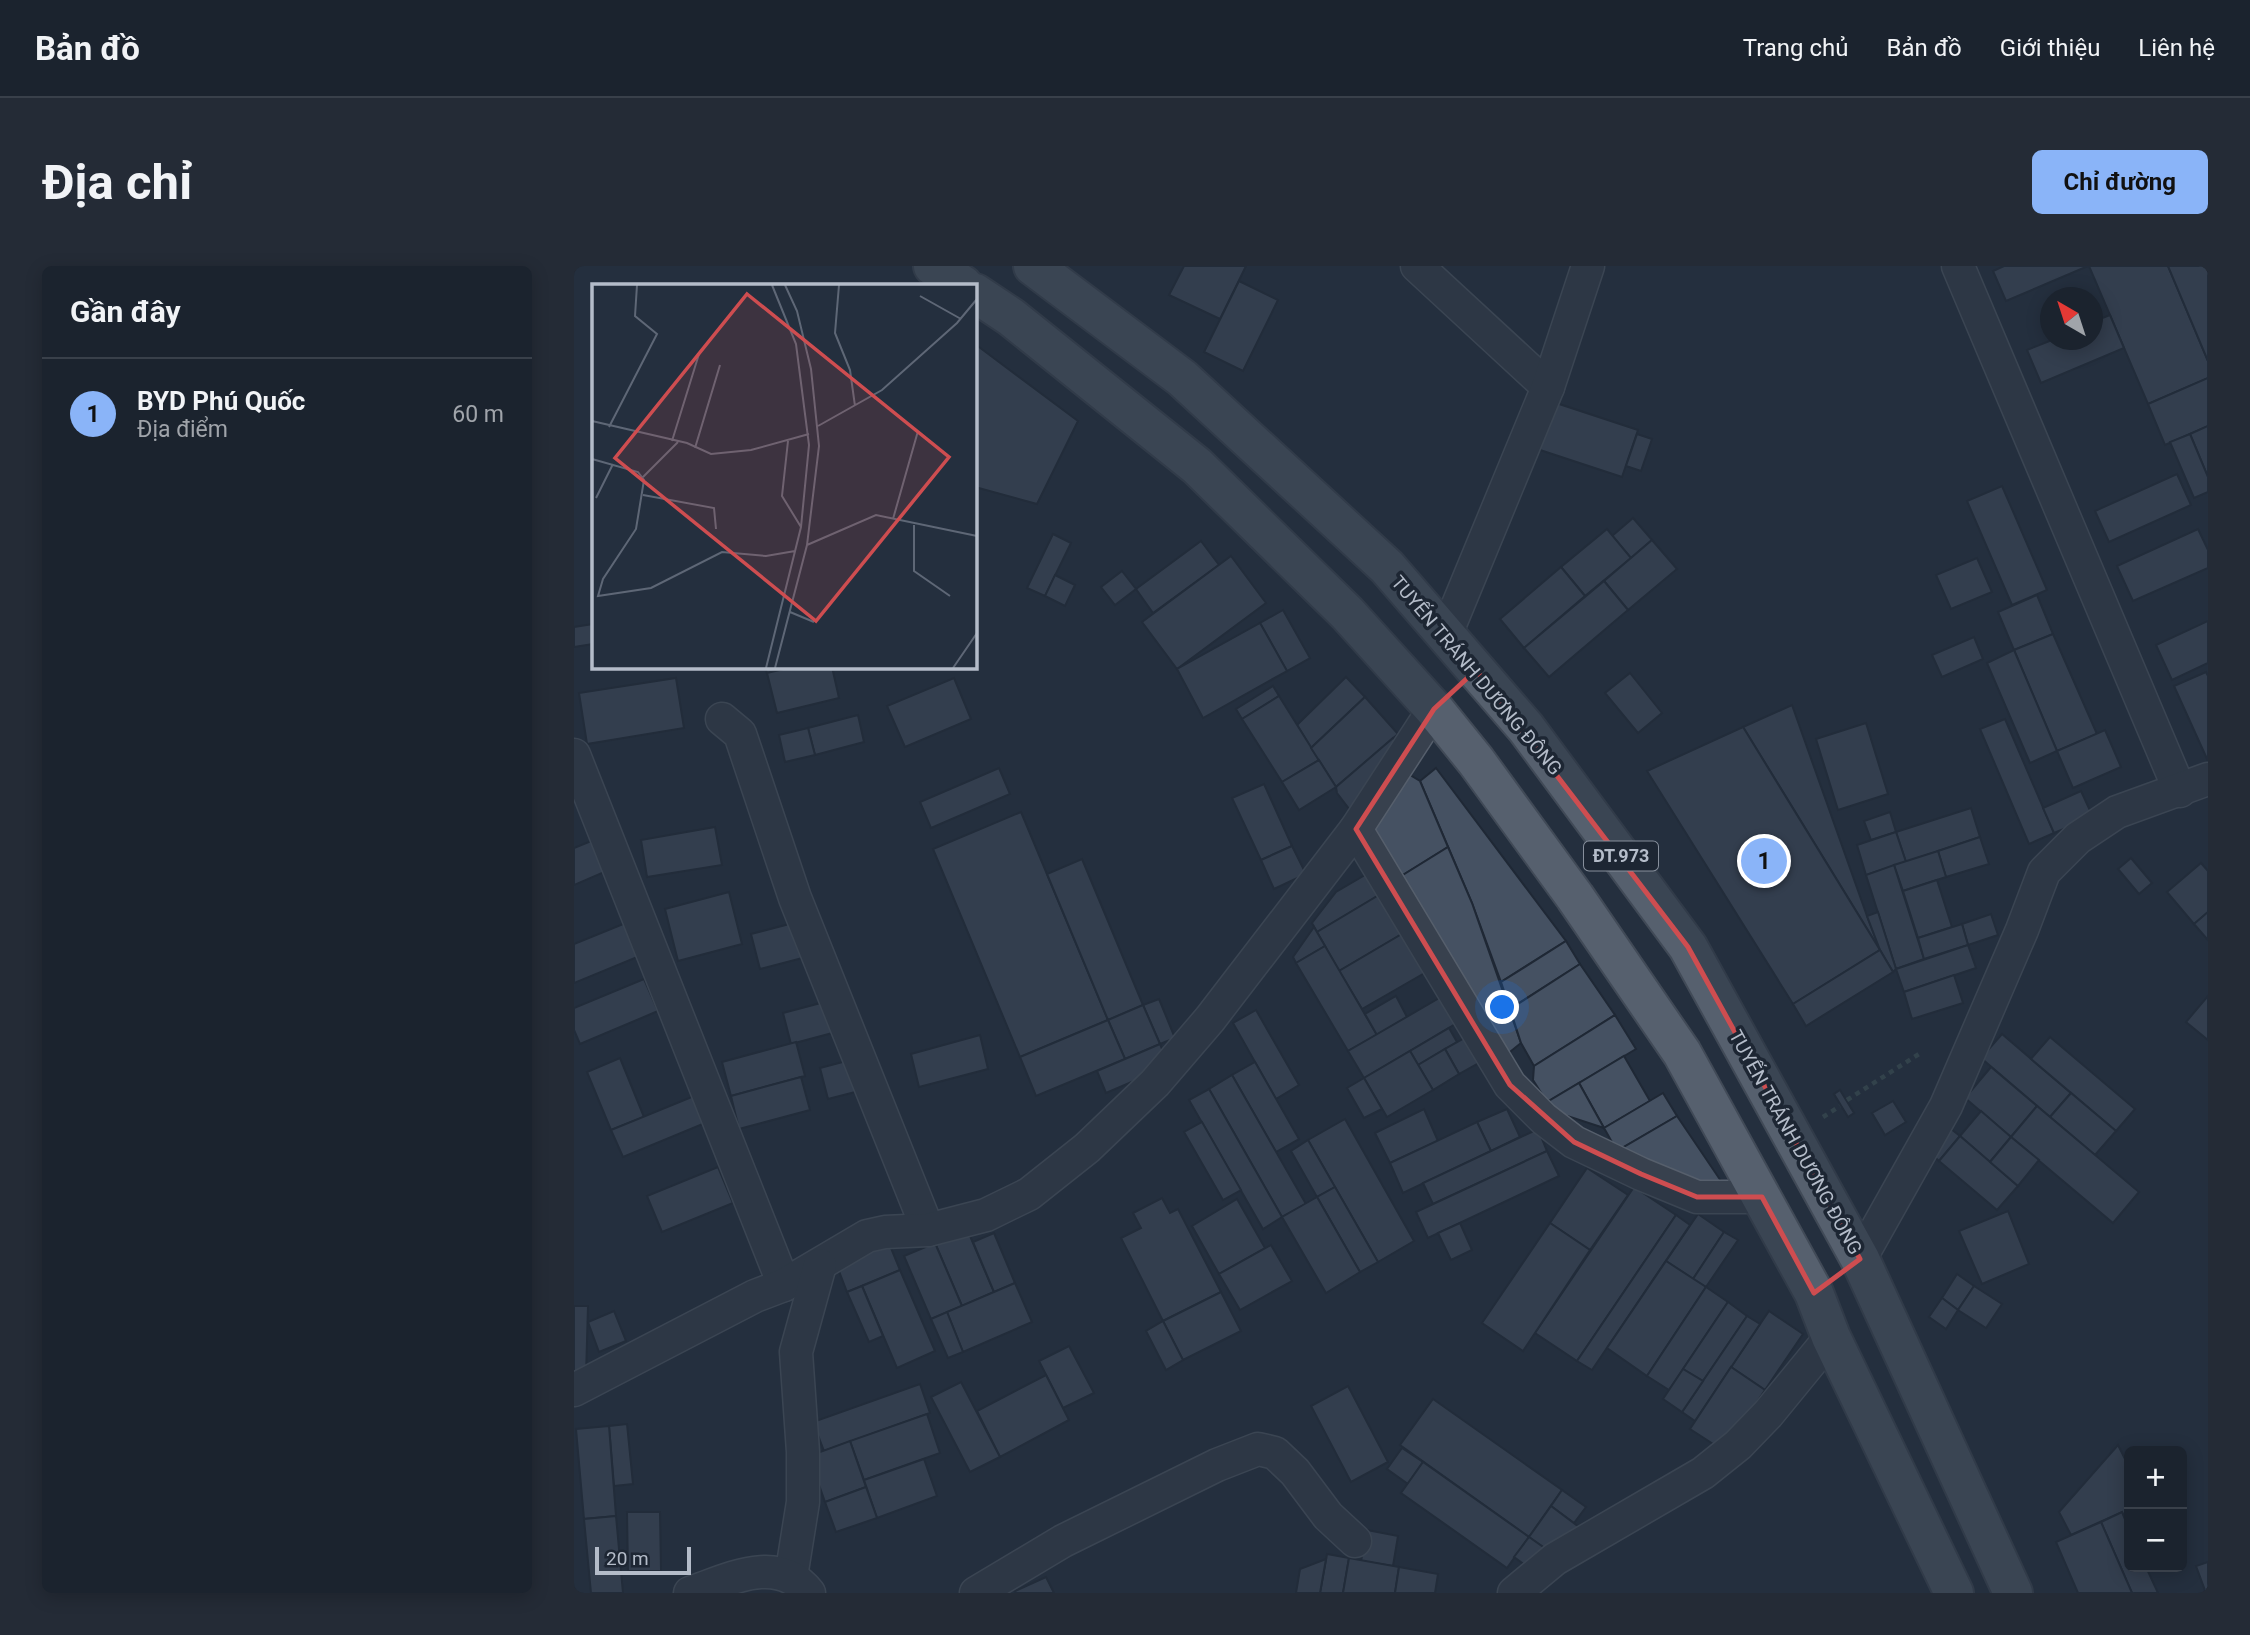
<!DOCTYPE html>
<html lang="vi">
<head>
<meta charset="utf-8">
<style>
  body { margin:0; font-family:Roboto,sans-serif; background:#242b36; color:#f1f3f6 }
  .controls { position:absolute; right:21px; bottom:21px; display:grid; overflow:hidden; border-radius:10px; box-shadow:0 4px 18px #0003 }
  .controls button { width:63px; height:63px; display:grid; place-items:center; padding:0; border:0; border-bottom:2px solid #39404a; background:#1b232e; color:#f1f3f6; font:35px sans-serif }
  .compass { position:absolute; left:1466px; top:21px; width:63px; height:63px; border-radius:50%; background:#1b232e; box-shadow:0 4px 18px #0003; rotate:321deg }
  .scale { position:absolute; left:21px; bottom:18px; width:96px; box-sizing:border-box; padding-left:7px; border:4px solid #b4bcc9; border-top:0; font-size:19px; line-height:24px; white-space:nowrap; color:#b4bcc9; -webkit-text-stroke:5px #1d2633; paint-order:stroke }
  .you { position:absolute; left:929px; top:742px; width:24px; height:24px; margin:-18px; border:5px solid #fff; border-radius:50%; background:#1a73e8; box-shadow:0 0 0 10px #1a73e833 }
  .badge { display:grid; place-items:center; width:46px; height:46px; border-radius:50%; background:#8ab4f8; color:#111; font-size:23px; font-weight:700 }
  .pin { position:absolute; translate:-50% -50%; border:4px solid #fff; box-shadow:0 2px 7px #0006 }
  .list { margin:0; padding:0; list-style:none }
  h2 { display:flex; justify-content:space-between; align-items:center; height:91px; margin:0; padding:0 28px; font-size:30px }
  h2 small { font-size:23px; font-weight:400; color:#a0a4aa }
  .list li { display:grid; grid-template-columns:46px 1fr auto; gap:21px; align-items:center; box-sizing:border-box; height:112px; padding:0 28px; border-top:2px solid #39404a }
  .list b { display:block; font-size:26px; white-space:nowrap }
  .list p { margin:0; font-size:23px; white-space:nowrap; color:#a0a4aa }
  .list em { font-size:23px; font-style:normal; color:#a0a4aa }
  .map { position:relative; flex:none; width:1634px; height:1327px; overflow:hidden; border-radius:10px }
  header { display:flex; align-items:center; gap:42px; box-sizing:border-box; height:98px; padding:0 35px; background:#1b232e; border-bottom:2px solid #39404a }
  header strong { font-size:33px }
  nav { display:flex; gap:38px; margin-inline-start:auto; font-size:24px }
  .intro { display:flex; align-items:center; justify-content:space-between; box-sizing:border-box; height:168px; padding:0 42px }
  h1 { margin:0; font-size:49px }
  .button { padding:18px 32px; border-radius:10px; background:#8ab4f8; color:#111; font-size:24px; font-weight:700 }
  main { display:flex; gap:42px; padding:0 42px }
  aside { flex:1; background:#1b232e; border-radius:10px; box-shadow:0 4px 18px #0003 }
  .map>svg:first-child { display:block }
  .building { fill:#455162; stroke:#1f2835; stroke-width:2 }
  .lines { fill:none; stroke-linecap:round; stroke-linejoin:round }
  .minor-casing { stroke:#565f6c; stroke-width:35 }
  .primary-casing { stroke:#414a57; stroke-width:42 }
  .path { stroke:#44595c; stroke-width:4.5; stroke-dasharray:5 5; stroke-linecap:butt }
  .minor { stroke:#38414e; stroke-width:32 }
  .primary { stroke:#56606e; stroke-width:38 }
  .marked { fill:none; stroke:#ce4d50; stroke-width:5; stroke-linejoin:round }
  .labels { text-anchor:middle; stroke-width:7; stroke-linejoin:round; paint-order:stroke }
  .shield { fill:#1d2633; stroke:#878f9c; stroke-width:2 }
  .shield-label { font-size:18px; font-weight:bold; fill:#b4bcc9 }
  .street-label { font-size:19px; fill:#b4bcc9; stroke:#1d2633 }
  .inset-road { fill:none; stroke:#5e6776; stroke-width:2 }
  .view { fill:#ce4d50; fill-opacity:0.15; stroke:#ce4d50; stroke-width:3.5 }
  .inset-edge { fill:none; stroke:#b4bcc9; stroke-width:3.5 }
</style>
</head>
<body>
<header>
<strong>Bản đồ</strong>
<nav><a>Trang chủ</a><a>Bản đồ</a><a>Giới thiệu</a><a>Liên hệ</a></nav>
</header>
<div class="intro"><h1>Địa chỉ</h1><a class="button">Chỉ đường</a></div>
<main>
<aside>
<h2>Gần đây<small></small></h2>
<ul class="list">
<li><span class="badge">1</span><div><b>BYD Phú Quốc</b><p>Địa điểm</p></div><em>60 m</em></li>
</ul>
</aside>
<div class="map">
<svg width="1634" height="1327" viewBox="0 0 1634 1327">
  <rect width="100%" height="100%" fill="#242f3e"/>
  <!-- building -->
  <g class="building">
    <polygon points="610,0 672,0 646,53 595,29"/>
    <polygon points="1430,0 1514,0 1432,35 1419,5"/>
    <polygon points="1515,0 1594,0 1634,95 1634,112 1574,138"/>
    <polygon points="1594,0 1634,0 1634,95"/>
    <polygon points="665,15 704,34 669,105 630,86"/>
    <polygon points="1536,49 1550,82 1467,117 1453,84 1478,74 1518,74 1518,56"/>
    <polygon points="401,78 504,155 463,238 401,221"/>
    <polygon points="1634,112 1634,160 1591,179 1574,138"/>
    <polygon points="979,136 1064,164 1048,211 963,183"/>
    <polygon points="1634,160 1634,211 1616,168"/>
    <polygon points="1063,168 1078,173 1067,205 1052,200"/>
    <polygon points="1616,168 1634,211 1634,226 1620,232 1596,176"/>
    <polygon points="1603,208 1617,239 1535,276 1521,245"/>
    <polygon points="1428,220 1473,324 1438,339 1393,235"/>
    <polygon points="1059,252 1078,274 1057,292 1038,270"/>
    <polygon points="1033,263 1057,292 1011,330 987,301"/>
    <polygon points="1624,263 1634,284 1634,302 1559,335 1543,300"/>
    <polygon points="479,268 497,277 471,330 453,322"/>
    <polygon points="1078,274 1103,303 1054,344 1030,315"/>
    <polygon points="627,275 645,299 579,347 562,323"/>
    <polygon points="657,290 692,337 603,403 568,356"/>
    <polygon points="1403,292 1418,326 1377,343 1362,309"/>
    <polygon points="987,301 1011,330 950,382 926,353"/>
    <polygon points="548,305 562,323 541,339 527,321"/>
    <polygon points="481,309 501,319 491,340 471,330"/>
    <polygon points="1030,315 1054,344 975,411 950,382"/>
    <polygon points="1463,329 1479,368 1440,384 1424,346"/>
    <polygon points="709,344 736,392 713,405 686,357"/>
    <polygon points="1634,355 1634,397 1598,414 1582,379"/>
    <polygon points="686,357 713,405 629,452 603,403"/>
    <polygon points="19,358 19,378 0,381 0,361"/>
    <polygon points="1479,368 1523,468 1483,485 1440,384"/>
    <polygon points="1400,371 1409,393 1368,411 1358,389"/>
    <polygon points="1440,384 1483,485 1456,497 1413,397"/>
    <polygon points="191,401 218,401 193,407"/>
    <polygon points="218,401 258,401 265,432 203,447 193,407"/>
    <polygon points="1632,406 1634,410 1634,495 1600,420"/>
    <polygon points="1056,407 1088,447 1064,467 1031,427"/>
    <polygon points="772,411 791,431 737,482 723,459"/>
    <polygon points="102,412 110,462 13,478 5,427"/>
    <polygon points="380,412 397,453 331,481 313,440"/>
    <polygon points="699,420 705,430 668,453 662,443"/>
    <polygon points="705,430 745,494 708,516 668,453"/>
    <polygon points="791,431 824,468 762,521 737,482"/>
    <polygon points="1218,439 1293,650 1306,684 1169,461"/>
    <polygon points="284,449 290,476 241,489 234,462"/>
    <polygon points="1431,453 1480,567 1455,578 1406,463"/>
    <polygon points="1292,457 1314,528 1264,544 1242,473"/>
    <polygon points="1169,461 1306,684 1219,738 1073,505"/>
    <polygon points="234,462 241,489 211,496 205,469"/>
    <polygon points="1531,464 1547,501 1499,522 1483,485"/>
    <polygon points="819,472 826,480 776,544 763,527 762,521"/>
    <polygon points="745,494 762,521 725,544 708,516"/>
    <polygon points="425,502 436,528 357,562 346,536"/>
    <polygon points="862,502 992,675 927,716 898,637 846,515"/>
    <polygon points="836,509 846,515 874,581 824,612 798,566"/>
    <polygon points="690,518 718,580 687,594 658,532"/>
    <polygon points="1507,525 1519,551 1480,567 1469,542"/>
    <polygon points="1397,542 1406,571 1332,596 1322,566"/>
    <polygon points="447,546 534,754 446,791 359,583"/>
    <polygon points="1316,546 1322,566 1297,574 1290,555"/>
    <polygon points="141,561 148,599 73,611 67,574"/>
    <polygon points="1322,566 1332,596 1292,609 1283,579"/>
    <polygon points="1406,571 1415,598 1372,611 1364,585"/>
    <polygon points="22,573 35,604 0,619 0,582"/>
    <polygon points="718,580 732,608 700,623 687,594"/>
    <polygon points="874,581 898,637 947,777 926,794 824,612"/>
    <polygon points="1364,585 1372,611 1329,625 1320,599"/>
    <polygon points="1557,592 1578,617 1565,628 1544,603"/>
    <polygon points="508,593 569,739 534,754 473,608"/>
    <polygon points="1627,597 1634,605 1634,646 1620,658 1593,626"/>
    <polygon points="1320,599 1350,693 1322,703 1292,609"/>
    <polygon points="803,602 815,623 743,666 738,657 762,626"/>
    <polygon points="1363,614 1378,661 1344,672 1329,625"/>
    <polygon points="815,623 838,662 765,705 743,666"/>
    <polygon points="155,626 168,678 104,695 91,643"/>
    <polygon points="1304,646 1322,703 1319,706 1306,684 1293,650"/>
    <polygon points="1634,646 1634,674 1620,658"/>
    <polygon points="1417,648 1424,669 1394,679 1388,658"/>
    <polygon points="59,654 73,687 0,717 0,678"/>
    <polygon points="227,655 236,690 186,703 177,668"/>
    <polygon points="1388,658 1394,679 1350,693 1344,672"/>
    <polygon points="740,661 751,680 722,697 719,691"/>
    <polygon points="838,662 861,701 788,743 765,705"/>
    <polygon points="992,675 1006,698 936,743 927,716"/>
    <polygon points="1394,679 1402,702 1330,726 1322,703"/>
    <polygon points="751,680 803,769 774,785 722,697"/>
    <polygon points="1306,684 1319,706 1232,760 1219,738"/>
    <polygon points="1006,698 1041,749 960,800 947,777 936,743"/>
    <polygon points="1380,709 1389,737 1338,753 1330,726"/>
    <polygon points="70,713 84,745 6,778 0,764 0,742"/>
    <polygon points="822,730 833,751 803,769 791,748"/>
    <polygon points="1634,730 1634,774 1612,756"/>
    <polygon points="867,731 883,757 790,812 774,785"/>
    <polygon points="585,733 601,772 586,778 569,739"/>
    <polygon points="258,734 266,765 217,778 209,747"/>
    <polygon points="569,739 586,778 551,793 534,754"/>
    <polygon points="682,744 725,819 702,833 659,757"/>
    <polygon points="1041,749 1062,783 973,836 959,814 960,800"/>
    <polygon points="534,754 551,793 462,830 446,791"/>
    <polygon points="875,762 883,776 844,799 836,785"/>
    <polygon points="1428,768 1497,827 1476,851 1407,792"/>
    <polygon points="406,769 414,803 345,821 337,788"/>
    <polygon points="896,769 910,794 885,808 871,783"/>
    <polygon points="1476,771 1561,843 1542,865 1457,793"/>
    <polygon points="222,776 231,810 157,830 148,796"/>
    <polygon points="586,778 595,800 532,827 523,805"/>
    <polygon points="871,783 885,808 859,824 844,799"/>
    <polygon points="836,785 859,824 813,851 790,812"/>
    <polygon points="1050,790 1076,835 1030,862 1005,817"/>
    <polygon points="46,792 70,851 37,864 13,806"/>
    <polygon points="280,793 289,824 254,833 246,802"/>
    <polygon points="681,796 725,873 702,886 658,809"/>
    <polygon points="1417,801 1463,840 1437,871 1391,832"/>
    <polygon points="658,809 732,938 708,951 635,823"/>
    <polygon points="227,811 236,844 165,863 157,830"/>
    <polygon points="790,812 808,843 790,852 773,822"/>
    <polygon points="1005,817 1030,862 981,846 973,836"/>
    <polygon points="635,823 708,951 689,963 615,834"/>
    <polygon points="1266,824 1280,847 1274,851 1260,828"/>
    <polygon points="1089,827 1103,850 1043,885 1030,862"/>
    <polygon points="1497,827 1542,865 1521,889 1476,851"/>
    <polygon points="125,828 136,855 49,891 37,864"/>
    <polygon points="1319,835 1332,856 1311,869 1298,847"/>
    <polygon points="1463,840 1565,926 1539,957 1437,871"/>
    <polygon points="850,843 864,875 816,897 801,867"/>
    <polygon points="933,843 946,871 917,885 903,856"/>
    <polygon points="1407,845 1437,871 1416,896 1386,870"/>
    <polygon points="1103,850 1149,918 1128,923 1043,885"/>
    <polygon points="771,853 840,975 804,996 734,874"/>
    <polygon points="628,856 667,924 649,934 610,866"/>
    <polygon points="903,856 917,885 829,927 816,897"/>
    <polygon points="964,863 973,885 859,938 849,917"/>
    <polygon points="1377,863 1386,870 1365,895 1356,887"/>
    <polygon points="1386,870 1444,920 1423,944 1365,895"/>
    <polygon points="1437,871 1465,894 1444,920 1416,896"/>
    <polygon points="734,874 761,921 743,931 717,885"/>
    <polygon points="973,885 985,910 854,972 842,946"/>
    <polygon points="144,901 159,937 88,966 73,930"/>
    <polygon points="1013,902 1054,929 1016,984 976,957"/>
    <polygon points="761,921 804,996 786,1006 743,931"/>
    <polygon points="1060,921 1102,949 1003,1095 961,1067"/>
    <polygon points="743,931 786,1006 752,1027 708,951"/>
    <polygon points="588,932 596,947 604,943 647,1026 589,1055 547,972 567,962 559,947"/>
    <polygon points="663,933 691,982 645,1008 618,960"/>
    <polygon points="1434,945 1455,998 1408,1018 1385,965"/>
    <polygon points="1124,948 1150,966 1119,1013 1092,995"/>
    <polygon points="1102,949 1116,959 1018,1104 1003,1095"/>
    <polygon points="886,957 898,984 877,994 864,967"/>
    <polygon points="976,957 1016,984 949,1085 908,1057"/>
    <polygon points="393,963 420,1026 388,1040 361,977"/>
    <polygon points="1150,966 1164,974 1132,1021 1119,1013"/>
    <polygon points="420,967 441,1017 420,1026 399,976"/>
    <polygon points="315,977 326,1004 273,1026 263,1000"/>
    <polygon points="361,977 388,1040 357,1053 330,990"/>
    <polygon points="697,979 718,1015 666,1044 645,1008"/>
    <polygon points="1092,995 1132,1021 1073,1110 1033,1082"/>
    <polygon points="326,1004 361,1085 323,1102 288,1020"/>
    <polygon points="1383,1008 1400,1020 1384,1044 1368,1032"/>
    <polygon points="441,1017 458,1056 389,1086 373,1046"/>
    <polygon points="288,1020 309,1070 295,1076 273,1026"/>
    <polygon points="1400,1020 1428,1038 1412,1062 1384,1044"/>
    <polygon points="1132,1021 1154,1036 1095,1124 1073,1110"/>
    <polygon points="647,1026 667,1065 609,1094 589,1055"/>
    <polygon points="1368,1032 1384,1044 1372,1063 1355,1051"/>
    <polygon points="1154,1036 1173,1050 1129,1115 1109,1103"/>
    <polygon points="0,1040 14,1040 12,1110 0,1110"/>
    <polygon points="40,1045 52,1075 25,1086 14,1056"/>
    <polygon points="1195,1045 1229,1068 1191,1124 1157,1101"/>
    <polygon points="373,1046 389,1086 374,1092 357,1053"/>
    <polygon points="1173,1050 1186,1058 1121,1155 1108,1146"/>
    <polygon points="589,1055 609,1094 592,1104 572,1065"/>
    <polygon points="495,1080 520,1127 489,1142 465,1095"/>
    <polygon points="1157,1101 1191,1124 1150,1185 1116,1163"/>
    <polygon points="1109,1103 1129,1115 1108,1146 1089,1133"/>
    <polygon points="472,1109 495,1154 426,1191 403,1145"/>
    <polygon points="387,1116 426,1191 396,1206 357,1131"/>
    <polygon points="346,1118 356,1147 250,1185 239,1156"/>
    <polygon points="774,1120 814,1196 777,1216 737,1140"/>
    <polygon points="859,1133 988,1224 955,1271 826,1179"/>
    <polygon points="353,1148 366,1187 290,1214 276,1175"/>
    <polygon points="53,1158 59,1218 40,1220 35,1160"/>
    <polygon points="35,1160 42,1250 10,1253 2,1163"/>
    <polygon points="276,1175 292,1221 251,1236 235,1190"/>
    <polygon points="1544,1179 1555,1201 1555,1263 1548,1246 1497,1269 1485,1246"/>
    <polygon points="828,1182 849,1196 834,1218 813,1203"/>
    <polygon points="350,1193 363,1230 303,1252 290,1214"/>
    <polygon points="849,1196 955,1271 933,1302 827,1227"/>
    <polygon points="292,1221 303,1252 262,1266 251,1236"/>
    <polygon points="988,1224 1012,1241 1000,1257 977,1240"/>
    <polygon points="977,1240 1005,1261 983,1291 955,1271"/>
    <polygon points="53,1246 86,1246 87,1305 54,1305"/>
    <polygon points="1548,1246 1555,1263 1555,1301 1572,1301 1584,1327 1558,1327 1527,1256"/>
    <polygon points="42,1250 49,1327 17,1327 10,1253"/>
    <polygon points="1527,1256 1558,1327 1504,1327 1482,1276"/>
    <polygon points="793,1264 824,1270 819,1300 787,1295"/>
    <polygon points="955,1271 972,1283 958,1304 940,1291"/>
    <polygon points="753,1288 775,1292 769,1327 746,1327"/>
    <polygon points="775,1292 825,1301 821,1327 769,1327"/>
    <polygon points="752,1293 746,1327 722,1327 726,1303"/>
    <polygon points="1634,1296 1634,1327 1632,1327 1622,1300"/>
    <polygon points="825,1301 864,1308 861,1327 821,1327"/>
    <polygon points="472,1311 480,1327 442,1327 441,1325"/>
  </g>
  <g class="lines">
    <defs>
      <g id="minor">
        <polyline points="843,0 974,121"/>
        <polyline points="1384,0 1606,525"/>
        <polyline points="872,368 974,121 1014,0"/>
        <polyline points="148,453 166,468 221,632 354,964"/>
        <polyline points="0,489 210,1019"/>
        <polyline points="782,563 936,819 970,853 1000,876 1067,908 1123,931 1188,931"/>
        <polyline points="1286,993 1372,840 1448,664 1470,606 1504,572 1543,546 1634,513"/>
        <polyline points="0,1124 181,1030 210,1019 293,970 311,966 354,964 412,949 455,928 513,882 581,817 636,753 782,563 860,443"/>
        <polyline points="217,1311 229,1236 229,1186 222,1086 246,999"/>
        <path d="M116,1327C154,1314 204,1287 235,1327"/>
        <polyline points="402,1327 489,1275 643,1199 684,1183 701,1187 721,1206 754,1250 781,1275"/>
        <polyline points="940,1327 981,1293 1129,1207 1164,1179 1194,1148 1257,1071"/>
      </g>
      <g id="primary">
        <polyline points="359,0 389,19"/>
        <polyline points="459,0 608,112 813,301 952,462 1114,681 1286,993 1439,1327"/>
        <polyline points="401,27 437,51 623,200 773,347 860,443 902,495 1001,631 1108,787 1240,1027 1257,1071 1380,1327"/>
      </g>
    </defs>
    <!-- minor casing -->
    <use href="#minor" class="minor-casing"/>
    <!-- primary casing -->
    <use href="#primary" class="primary-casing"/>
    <!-- path -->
    <g class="path">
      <polyline points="1273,834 1345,788"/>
      <polyline points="1249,851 1266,840"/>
    </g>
    <!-- minor -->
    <use href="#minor" class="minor"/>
    <!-- primary -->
    <use href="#primary" class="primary"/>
  </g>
  <!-- marked area -->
  <path d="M0 0H1634V1327H0ZM902,404L1114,681L1286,993L1240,1027L1188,931H1123L1067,908L1000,876L936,819L782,563L860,443Z" fill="#242f3e" fill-opacity=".55" fill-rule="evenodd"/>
  <path class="marked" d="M902,404L1114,681L1286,993L1240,1027L1188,931H1123L1067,908L1000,876L936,819L782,563L860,443Z"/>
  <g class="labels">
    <!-- shield labels -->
    <rect class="shield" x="1010" y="575.5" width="74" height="29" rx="5"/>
    <g class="shield-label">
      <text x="1047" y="596">ĐT.973</text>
    </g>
    <!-- street labels -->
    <g class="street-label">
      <text transform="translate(903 409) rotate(50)" y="7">TUYẾN TRÁNH DƯƠNG ĐÔNG</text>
      <text transform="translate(1222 876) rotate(61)" y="7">TUYẾN TRÁNH DƯƠNG ĐÔNG</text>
    </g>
  </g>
  <!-- overview -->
  <g transform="translate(18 18)">
    <rect width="385" height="385" fill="#242f3e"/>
    <path class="inset-road" d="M247,1L243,49L258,86L263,122M328,12L369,35M0,137L95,159L119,170L159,166L217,150M226,142L290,106L365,39L385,15M17,143L65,50L43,32L45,1M80,157L107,70M196,157L190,212L209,243M103,164L128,81M0,175L46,188L52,196L44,245L11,295L6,312L59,304L130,268L174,272L203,267M51,193L86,158M51,211L122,224L124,245M4,214L21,180M301,235L326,147M322,241V287L358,312M215,261L284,231L385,252M198,328L222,338M174,384L209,243L217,161L204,60L180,1M183,384L215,261L227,162L219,85L205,27L193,1M361,384L385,349"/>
    <path class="view" d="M155,10L357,173L224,337L23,174Z"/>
    <rect width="385" height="385" class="inset-edge"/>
  </g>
</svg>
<div class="controls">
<button>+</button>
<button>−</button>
</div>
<svg class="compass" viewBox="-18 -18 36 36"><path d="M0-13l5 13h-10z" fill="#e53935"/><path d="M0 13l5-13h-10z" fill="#a0a4aa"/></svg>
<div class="scale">20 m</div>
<div class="you"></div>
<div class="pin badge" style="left:1190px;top:595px">1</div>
</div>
</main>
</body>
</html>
